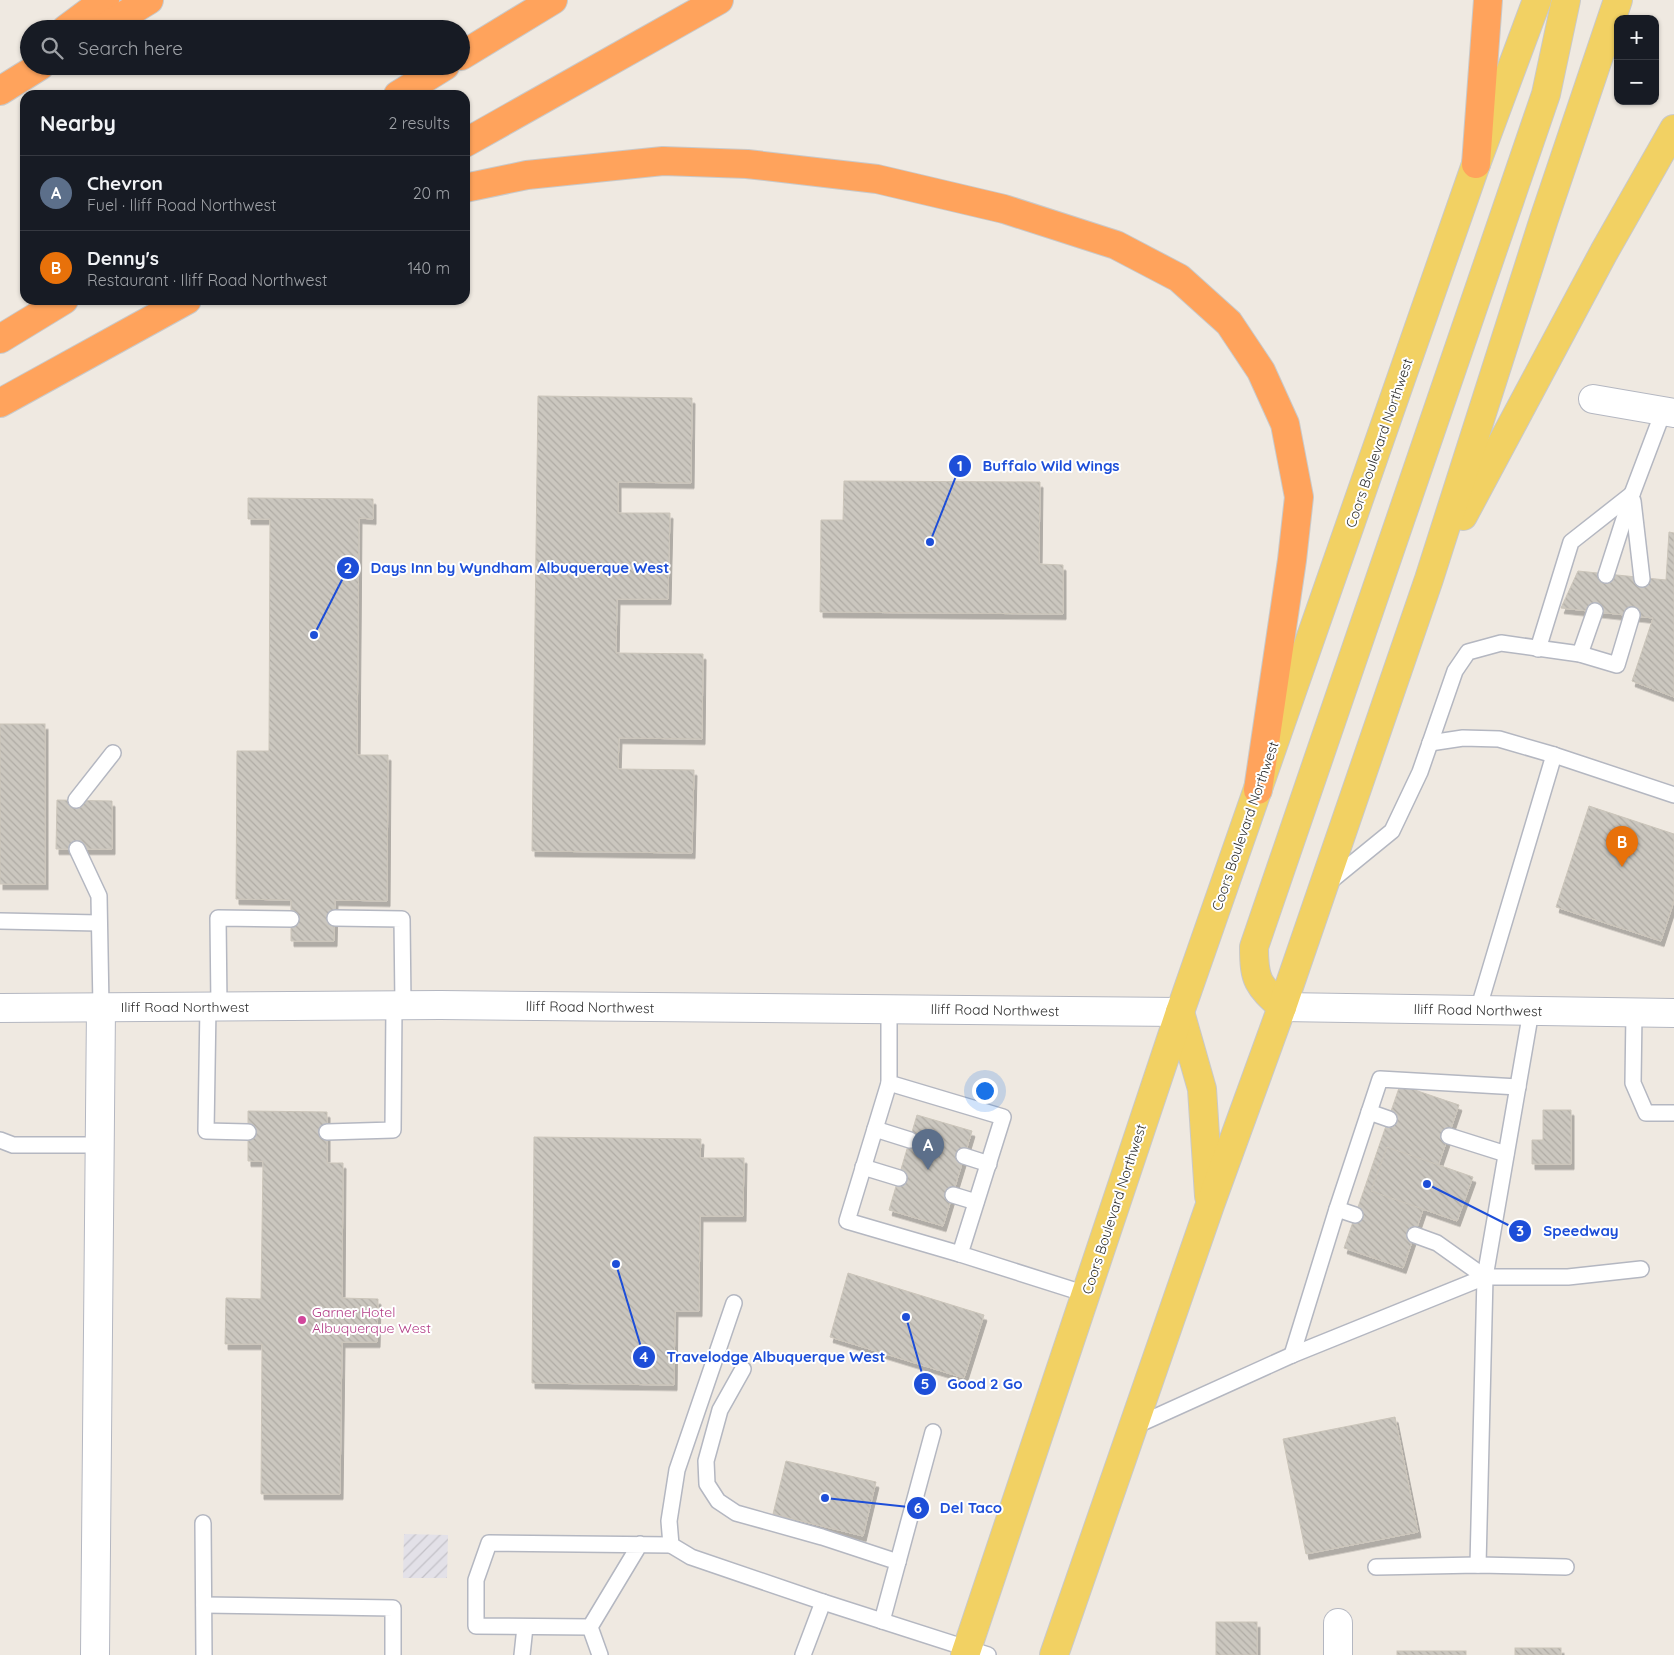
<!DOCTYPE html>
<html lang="en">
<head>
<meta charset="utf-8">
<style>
  body { margin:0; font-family:Quicksand,sans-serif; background:#20242c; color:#f1f3f6 }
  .controls { position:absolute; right:15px; top:15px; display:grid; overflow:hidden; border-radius:10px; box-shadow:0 1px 4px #0004 }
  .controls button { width:45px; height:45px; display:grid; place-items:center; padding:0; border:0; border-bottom:1px solid #363941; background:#171b24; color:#f1f3f6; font:25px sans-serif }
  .you { position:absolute; left:984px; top:1090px; width:18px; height:18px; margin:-12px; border:4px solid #fff; border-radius:50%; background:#1a73e8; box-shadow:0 0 0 8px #1a73e833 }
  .badge { display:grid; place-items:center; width:32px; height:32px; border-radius:50%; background:#db2777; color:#fff; font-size:16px; font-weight:700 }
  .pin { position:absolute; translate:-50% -41px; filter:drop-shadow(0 1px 2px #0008) }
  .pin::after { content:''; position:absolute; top:26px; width:18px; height:15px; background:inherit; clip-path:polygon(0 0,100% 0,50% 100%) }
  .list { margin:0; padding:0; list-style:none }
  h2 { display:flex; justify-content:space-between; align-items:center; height:65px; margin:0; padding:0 20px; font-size:21px }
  h2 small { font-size:16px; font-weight:400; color:#9ea1a6 }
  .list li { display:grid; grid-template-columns:32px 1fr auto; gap:15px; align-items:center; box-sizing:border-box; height:75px; padding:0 20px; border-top:1px solid #363941 }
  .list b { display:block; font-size:19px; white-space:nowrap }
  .list p { margin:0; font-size:16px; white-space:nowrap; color:#9ea1a6 }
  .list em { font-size:16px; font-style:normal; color:#9ea1a6 }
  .icon { flex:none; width:28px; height:28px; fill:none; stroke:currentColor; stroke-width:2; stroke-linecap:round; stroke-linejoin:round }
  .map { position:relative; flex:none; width:1674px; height:1655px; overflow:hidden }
  .search { position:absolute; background:#171b24; box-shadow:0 1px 4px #0004; left:20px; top:20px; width:450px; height:55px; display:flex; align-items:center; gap:12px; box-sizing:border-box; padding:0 18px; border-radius:28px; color:#9ea1a6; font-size:19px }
  .panel { position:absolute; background:#171b24; box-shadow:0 1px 4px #0004; left:20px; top:90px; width:450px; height:215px; border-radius:15px }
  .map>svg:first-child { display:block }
  .industrial { fill:url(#industrial-furrows) }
  .building { fill:url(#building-back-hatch); stroke:#cbc5ba; filter:url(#shadow) }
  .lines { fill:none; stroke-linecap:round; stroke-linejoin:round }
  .service-casing { stroke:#b4b7c1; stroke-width:18 }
  .minor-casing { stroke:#b4b7c1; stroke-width:30 }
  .tertiary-casing { stroke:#b4b7c1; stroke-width:30 }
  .secondary-casing { stroke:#b4b7c1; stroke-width:30 }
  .primary-casing { stroke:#c9c9c9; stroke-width:30 }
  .motorway-casing { stroke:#c9c9c9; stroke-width:30 }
  .service { stroke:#fff; stroke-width:15 }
  .minor { stroke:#fff; stroke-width:28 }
  .tertiary { stroke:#fff; stroke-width:28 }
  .secondary { stroke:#fff; stroke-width:28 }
  .primary { stroke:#f2d163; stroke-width:28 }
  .motorway { stroke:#ffa35c; stroke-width:28 }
  .hotel-dot { fill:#d1479c; stroke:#fff; stroke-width:2 }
  .labels { text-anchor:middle; stroke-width:4; stroke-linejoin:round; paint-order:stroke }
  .street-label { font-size:14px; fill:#2e2e2e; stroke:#fff }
  .hotel-label { font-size:14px; fill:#b23c85; stroke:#fff; text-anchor:start }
  .leader { fill:none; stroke:#1d4ed8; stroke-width:2 }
  .callout-dot { fill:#1d4ed8; stroke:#fff; stroke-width:2 }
  .mark-label { font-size:15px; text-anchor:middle; font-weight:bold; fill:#fff }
  .callout-label { font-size:15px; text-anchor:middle; font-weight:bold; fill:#1d4ed8; stroke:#fff; stroke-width:4; stroke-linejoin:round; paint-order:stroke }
</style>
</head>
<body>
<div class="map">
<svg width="1674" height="1655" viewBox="0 0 1674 1655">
  <defs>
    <pattern id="industrial-furrows" width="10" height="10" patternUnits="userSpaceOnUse" patternTransform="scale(1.25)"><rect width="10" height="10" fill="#e3e1e8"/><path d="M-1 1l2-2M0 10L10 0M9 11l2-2" fill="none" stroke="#c3c1c7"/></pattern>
    <pattern id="building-back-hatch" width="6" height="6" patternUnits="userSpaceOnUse" patternTransform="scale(1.25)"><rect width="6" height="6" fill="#cbc7bf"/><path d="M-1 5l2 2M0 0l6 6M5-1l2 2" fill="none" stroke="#afaba4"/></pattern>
    <filter id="shadow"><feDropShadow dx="3" dy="5.5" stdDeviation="0" flood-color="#0004"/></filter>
  </defs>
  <rect width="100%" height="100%" fill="#efe9e1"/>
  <!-- industrial -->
  <polygon class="industrial" points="404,1534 448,1535 447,1578 403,1578"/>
  <!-- building -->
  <g class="building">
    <polygon points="538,396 692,398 691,483 618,482 618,513 670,513 668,599 617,599 616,653 703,654 702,739 619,738 618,769 694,770 692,853 532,851"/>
    <polygon points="844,481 1040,482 1039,564 1063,565 1063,614 820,612 821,520 843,520"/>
    <polygon points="248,498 373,499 373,519 359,518 357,755 388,755 387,901 335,900 334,941 291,941 291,900 236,899 237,751 269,751 270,519 248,519"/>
    <polygon points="1669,532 1674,533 1674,697 1632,681 1653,618 1561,608 1578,571 1666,580"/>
    <rect x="0" y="724" width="45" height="160"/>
    <polygon points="57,800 112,801 112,849 56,849"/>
    <polygon points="1589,806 1674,834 1674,901 1661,941 1556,907"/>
    <polygon points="1400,1085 1459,1105 1403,1268 1344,1248"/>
    <polygon points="1543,1110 1571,1110 1571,1164 1532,1164 1532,1140 1543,1140"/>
    <polygon points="248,1111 327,1112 327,1163 343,1163 342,1298 378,1299 377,1342 342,1342 340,1494 261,1494 262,1344 225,1344 226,1298 261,1299 263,1161 248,1161"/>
    <polygon points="917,1115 972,1131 943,1226 889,1210"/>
    <polygon points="534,1137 701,1139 700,1158 744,1158 743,1216 700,1216 699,1311 675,1311 674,1385 532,1383"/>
    <polygon points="1387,1147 1473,1177 1457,1221 1371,1191"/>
    <polygon points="848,1273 984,1315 964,1378 830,1337"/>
    <polygon points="1395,1417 1418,1532 1306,1554 1283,1439"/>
    <polygon points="786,1461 876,1482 863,1536 773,1514"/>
    <rect x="1216" y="1622" width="41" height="33"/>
    <rect x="1515" y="1648" width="46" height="7"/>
    <rect x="1397" y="1651" width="69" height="4"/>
  </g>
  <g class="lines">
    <defs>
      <g id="service">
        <polyline points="1633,501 1642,579"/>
        <polyline points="1606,575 1632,494 1663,412"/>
        <polyline points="1538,649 1571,542 1632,494"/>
        <polyline points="1580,654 1595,611"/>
        <polyline points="1430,743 1463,738 1499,739 1554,755"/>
        <polyline points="76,800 113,753"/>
        <polyline points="77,849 99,896 101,1007"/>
        <polyline points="1327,884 1392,831 1420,772 1455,671 1468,652 1501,643 1580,654 1617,665 1632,615"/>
        <polyline points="335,918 402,919 403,1005"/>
        <polyline points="0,921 99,923"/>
        <polyline points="208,1006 206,1131 248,1132"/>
        <polyline points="219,1006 218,918 291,919"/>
        <polyline points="889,1009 889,1083 1003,1117 960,1254 1086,1294"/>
        <polyline points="1478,1010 1554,755 1674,795"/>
        <polyline points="1634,1013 1633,1083 1646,1113 1674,1113"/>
        <polyline points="889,1083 847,1221 960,1254"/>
        <polyline points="1369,1112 1389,1119"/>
        <polyline points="875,1129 910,1140"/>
        <polyline points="327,1132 393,1130 394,1005"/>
        <polyline points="1449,1136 1506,1154"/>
        <polyline points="0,1140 13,1145 100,1145"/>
        <polyline points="964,1156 989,1164"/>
        <polyline points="863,1167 899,1178"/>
        <polyline points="953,1195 976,1202"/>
        <polyline points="1337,1209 1355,1215"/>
        <polyline points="1415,1235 1437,1243 1485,1277"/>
        <polyline points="734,1303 677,1470 669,1521 671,1545 691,1557 823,1602 988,1655"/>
        <polyline points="1292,1355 1337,1209 1380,1079 1518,1087"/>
        <polyline points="743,1369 720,1410 706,1461 707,1484 718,1501 736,1513 822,1537 898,1562"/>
        <polyline points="1133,1427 1292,1355 1485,1277 1531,1011"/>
        <polyline points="203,1523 204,1655"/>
        <polyline points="640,1544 590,1627 476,1626 476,1580 489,1543 671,1545"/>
        <polyline points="1478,1565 1485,1277 1568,1277 1641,1269"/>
        <polyline points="1376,1567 1478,1565 1566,1567"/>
        <polyline points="204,1605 393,1608 393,1655"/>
        <polyline points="882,1621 933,1432"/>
        <polyline points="590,1627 600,1655"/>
        <polyline points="522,1655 525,1627"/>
        <polyline points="803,1655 823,1602"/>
      </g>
      <g id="minor">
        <polyline points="1593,399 1674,413"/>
        <polyline points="95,1655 101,1007"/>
        <polyline points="1338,1655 1338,1623"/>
      </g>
      <polyline id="tertiary" points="0,1008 440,1005 1180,1012"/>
      <polyline id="secondary" points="1282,1007 1674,1013"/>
      <g id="primary">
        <polyline points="1463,516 1604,252 1674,129"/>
        <path d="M1282,1007C1258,985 1254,981 1254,947L1546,94L1566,0"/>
        <polyline points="1180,1012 1202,1089 1209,1196"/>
        <polyline points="965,1655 1180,1012 1476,164 1537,0"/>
        <polyline points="1054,1655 1210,1205 1282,1007 1429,579 1544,219 1618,0"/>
      </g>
      <g id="motorway">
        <polyline points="66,29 105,0"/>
        <polyline points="102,29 149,0"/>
        <polyline points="461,56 553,0"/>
        <polyline points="0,91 40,66"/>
        <polyline points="398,95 445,66"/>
        <polyline points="465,143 719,0"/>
        <polyline points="1476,164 1488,0"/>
        <polyline points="465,188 527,175 663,161 747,164 877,179 1004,209 1116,245 1179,278 1229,323 1261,371 1285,424 1299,497 1292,560 1258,790"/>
        <polyline points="0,339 64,300"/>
        <polyline points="0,403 187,300"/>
      </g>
    </defs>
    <!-- service casing -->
    <use href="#service" class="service-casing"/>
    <!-- minor casing -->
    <use href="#minor" class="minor-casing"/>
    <!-- tertiary casing -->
    <use href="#tertiary" class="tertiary-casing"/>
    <!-- secondary casing -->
    <use href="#secondary" class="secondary-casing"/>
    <!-- primary casing -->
    <use href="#primary" class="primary-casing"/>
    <!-- motorway casing -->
    <use href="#motorway" class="motorway-casing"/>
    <!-- service -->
    <use href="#service" class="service"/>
    <!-- minor -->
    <use href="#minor" class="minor"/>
    <!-- tertiary -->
    <use href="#tertiary" class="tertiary"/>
    <!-- secondary -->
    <use href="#secondary" class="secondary"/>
    <!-- primary -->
    <use href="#primary" class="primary"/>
    <!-- motorway -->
    <use href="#motorway" class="motorway"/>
  </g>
  <!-- markers -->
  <circle class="hotel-dot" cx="302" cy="1320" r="5"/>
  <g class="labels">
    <!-- street labels -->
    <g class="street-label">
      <text transform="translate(1379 443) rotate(-71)" y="5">Coors Boulevard Northwest</text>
      <text transform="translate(1245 826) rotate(-71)" y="5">Coors Boulevard Northwest</text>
      <text x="185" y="1012">Iliff Road Northwest</text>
      <text transform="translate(590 1007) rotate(1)" y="5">Iliff Road Northwest</text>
      <text transform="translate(995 1010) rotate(1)" y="5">Iliff Road Northwest</text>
      <text transform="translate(1478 1010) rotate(1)" y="5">Iliff Road Northwest</text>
      <text transform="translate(1114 1209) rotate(-72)" y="5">Coors Boulevard Northwest</text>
    </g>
    <!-- hotel labels -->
    <g class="hotel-label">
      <text x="312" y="1317">Garner Hotel<tspan x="312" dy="16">Albuquerque West</tspan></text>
    </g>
  </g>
  <!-- callouts -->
  <path class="leader" d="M930 542L960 466M314 635L348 568M1427 1184L1520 1231M616 1264L644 1357M906 1317L925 1384M825 1498L918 1508"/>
  <g class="callout-dot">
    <circle cx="930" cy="542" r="5"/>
    <circle cx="314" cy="635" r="5"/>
    <circle cx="1427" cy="1184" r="5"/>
    <circle cx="616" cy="1264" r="5"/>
    <circle cx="906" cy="1317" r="5"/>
    <circle cx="825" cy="1498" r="5"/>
    <circle cx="960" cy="466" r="12"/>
    <circle cx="348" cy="568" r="12"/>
    <circle cx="1520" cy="1231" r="12"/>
    <circle cx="644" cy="1357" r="12"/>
    <circle cx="925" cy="1384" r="12"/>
    <circle cx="918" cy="1508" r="12"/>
  </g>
  <g class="mark-label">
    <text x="960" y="471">1</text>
    <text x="348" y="573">2</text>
    <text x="1520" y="1236">3</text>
    <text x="644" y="1362">4</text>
    <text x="925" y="1389">5</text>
    <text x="918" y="1513">6</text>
  </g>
  <g class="callout-label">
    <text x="1051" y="471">Buffalo Wild Wings</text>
    <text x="520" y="573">Days Inn by Wyndham Albuquerque West</text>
    <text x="1581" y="1236">Speedway</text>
    <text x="776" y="1362">Travelodge Albuquerque West</text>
    <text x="985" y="1389">Good 2 Go</text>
    <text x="971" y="1513">Del Taco</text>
  </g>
</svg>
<div class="controls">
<button>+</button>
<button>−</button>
</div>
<div class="you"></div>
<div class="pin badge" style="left:928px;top:1170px;background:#5c6f8a">A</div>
<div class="pin badge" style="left:1622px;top:867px;background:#e8710a">B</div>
<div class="search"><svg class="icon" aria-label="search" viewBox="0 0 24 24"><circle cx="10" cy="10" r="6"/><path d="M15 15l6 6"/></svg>Search here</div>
<section class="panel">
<h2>Nearby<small>2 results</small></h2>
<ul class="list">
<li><span class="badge" style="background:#5c6f8a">A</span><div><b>Chevron</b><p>Fuel · Iliff Road Northwest</p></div><em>20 m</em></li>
<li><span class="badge" style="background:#e8710a">B</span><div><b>Denny's</b><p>Restaurant · Iliff Road Northwest</p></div><em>140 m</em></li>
</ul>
</section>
</div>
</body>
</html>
